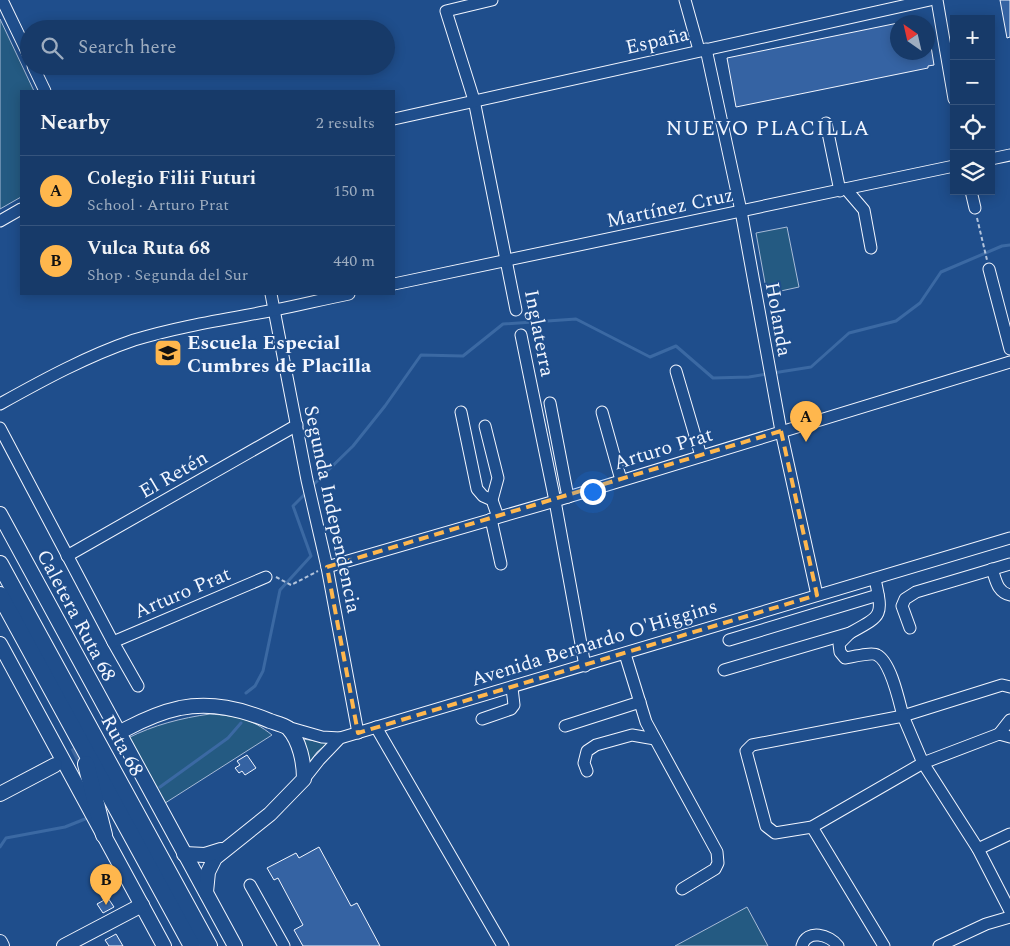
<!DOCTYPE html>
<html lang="en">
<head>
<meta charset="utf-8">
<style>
  body { margin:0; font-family:Spectral,serif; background:#244571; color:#f1f3f6 }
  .controls { position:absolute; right:15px; top:15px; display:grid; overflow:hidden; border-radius:0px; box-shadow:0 2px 12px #0003 }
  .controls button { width:45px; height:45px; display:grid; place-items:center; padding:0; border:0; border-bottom:1px solid #36547d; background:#173a69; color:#f1f3f6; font:25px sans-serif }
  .compass { position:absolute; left:890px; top:15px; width:45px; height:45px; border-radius:50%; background:#173a69; box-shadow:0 2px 12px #0003; rotate:326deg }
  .you { position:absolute; left:592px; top:491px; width:18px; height:18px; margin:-12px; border:4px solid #fff; border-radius:50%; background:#1a73e8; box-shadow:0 0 0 8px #1a73e833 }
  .badge { display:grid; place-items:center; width:32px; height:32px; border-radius:50%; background:#ffb74d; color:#111; font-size:16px; font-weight:700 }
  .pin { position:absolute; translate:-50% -41px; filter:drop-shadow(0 1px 2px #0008) }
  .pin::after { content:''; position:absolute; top:26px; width:18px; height:15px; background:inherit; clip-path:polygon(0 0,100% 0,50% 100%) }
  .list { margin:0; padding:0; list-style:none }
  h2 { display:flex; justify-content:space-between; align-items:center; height:65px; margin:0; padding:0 20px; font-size:21px }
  h2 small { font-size:16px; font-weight:400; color:#9eadc0 }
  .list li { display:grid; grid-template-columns:32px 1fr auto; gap:15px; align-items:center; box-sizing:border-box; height:70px; padding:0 20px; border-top:1px solid #36547d }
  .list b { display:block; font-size:19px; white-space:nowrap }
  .list p { margin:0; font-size:16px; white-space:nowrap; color:#9eadc0 }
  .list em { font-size:16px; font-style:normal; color:#9eadc0 }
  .icon { flex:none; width:28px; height:28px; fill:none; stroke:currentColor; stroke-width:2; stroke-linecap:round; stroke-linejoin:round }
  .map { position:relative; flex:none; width:1010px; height:946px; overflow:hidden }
  .search { position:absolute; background:#173a69; box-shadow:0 2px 12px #0003; left:20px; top:20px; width:375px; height:55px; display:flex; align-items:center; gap:12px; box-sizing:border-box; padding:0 18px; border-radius:28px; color:#9eadc0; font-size:19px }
  .panel { position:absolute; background:#173a69; box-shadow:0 2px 12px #0003; left:20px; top:90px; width:375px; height:205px; border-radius:0px }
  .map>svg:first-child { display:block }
  .green { fill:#245a82; stroke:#a8bbd7 }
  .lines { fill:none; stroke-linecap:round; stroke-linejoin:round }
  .stream { stroke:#3b69a3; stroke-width:3 }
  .building { fill:#3563a3; stroke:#f2f6ff }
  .major-tunnel { stroke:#3f679d; stroke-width:14; stroke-dasharray:14 7; stroke-linecap:butt }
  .minor-casing { stroke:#f2f6ff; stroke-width:13 }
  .major-casing { stroke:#f2f6ff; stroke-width:16 }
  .highway-casing { stroke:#f2f6ff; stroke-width:18 }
  .path { stroke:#b3c4dc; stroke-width:2; stroke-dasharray:4 2.5; stroke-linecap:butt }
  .minor { stroke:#1f4e8c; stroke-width:11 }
  .major { stroke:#1f4e8c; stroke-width:14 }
  .highway { stroke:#1f4e8c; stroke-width:16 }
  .marked { fill:none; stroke:#ffb74d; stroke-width:4; stroke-dasharray:10 6; stroke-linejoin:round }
  .labels { text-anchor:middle; stroke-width:4; stroke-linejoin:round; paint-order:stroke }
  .street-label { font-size:20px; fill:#f2f6ff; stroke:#1f4e8c }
  .poi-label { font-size:20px; font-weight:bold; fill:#f2f6ff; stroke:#1f4e8c; text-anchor:start }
  .neighbourhood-label { font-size:21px; letter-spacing:1px; fill:#f2f6ff; stroke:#1f4e8c }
</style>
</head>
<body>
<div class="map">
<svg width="1010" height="946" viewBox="0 0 1010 946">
  <rect width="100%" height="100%" fill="#1f4e8c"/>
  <!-- green -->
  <g class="green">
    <polygon points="0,19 34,91 21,91 21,197 0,209"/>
    <polygon points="787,227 799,287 767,294 756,233"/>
    <path d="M210,714C237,716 251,718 272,735L162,805L128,738C154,725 181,718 210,714Z"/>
    <polygon points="303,739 328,743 317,752 309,763"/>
    <polygon points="747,907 768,946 675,946"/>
  </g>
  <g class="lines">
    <!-- stream -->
    <g class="stream">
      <polyline points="773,373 811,367 849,333 896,321 920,303 941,272 1002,246 1010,245"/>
      <polyline points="311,487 353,446 385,406 421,355 463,356 503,324 576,319 650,357 676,346 713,378 749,377 767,374"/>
      <polyline points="246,693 255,686 263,671 280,590 311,556 293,506 307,492"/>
      <polyline points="160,787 228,738 241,723"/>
      <polyline points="0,847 6,838 65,827 90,817"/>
    </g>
  </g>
  <!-- building -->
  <g class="building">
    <polygon points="1000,0 1010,0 1010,37 1007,38"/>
    <polygon points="918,19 919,22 899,22"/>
    <polygon points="898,23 898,52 928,52 928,41 930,40 934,65 928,66 928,68 736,107 727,58"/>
    <polygon points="247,755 256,768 245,775 242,771 239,773 235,768 240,765 237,761"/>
    <polygon points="319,847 351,906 357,903 380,946 303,946 294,930 303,925 278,878 274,880 267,868 296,853 299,858"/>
    <polygon points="108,898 114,907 103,913 97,904"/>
    <polygon points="116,934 123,946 109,946 105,940"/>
  </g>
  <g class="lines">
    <!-- major-tunnel -->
    <polyline class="major-tunnel" points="55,765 126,729"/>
    <defs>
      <g id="minor">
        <polyline points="2,0 29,56"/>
        <polyline points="492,0 446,11 474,100 516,310"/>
        <polyline points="685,0 699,50"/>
        <polyline points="937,0 954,99"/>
        <polyline points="706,49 741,211 781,431 817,595"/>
        <polyline points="33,66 45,91"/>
        <polyline points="394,119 930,0"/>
        <polyline points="826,123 840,191"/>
        <polyline points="991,159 1010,155"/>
        <polyline points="846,189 864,210 871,248"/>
        <polyline points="971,191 975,208"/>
        <polyline points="0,221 21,209"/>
        <polyline points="989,269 1010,349"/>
        <polyline points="394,284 954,166"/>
        <polyline points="271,294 307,480 327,567 358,733"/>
        <polyline points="521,335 555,501 585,666"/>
        <polyline points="676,371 701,456"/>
        <polyline points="550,403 568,497"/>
        <path d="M0,404C43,380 87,356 134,340C180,326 227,319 275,310C300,305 324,299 349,294"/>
        <polyline points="461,412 477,489 483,496 492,500 498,517"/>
        <polyline points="602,412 621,480"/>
        <polyline points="485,426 498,478 492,500"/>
        <polyline points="0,428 113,642 138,686"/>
        <polyline points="491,519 501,564"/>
        <polyline points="67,556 297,425"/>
        <polyline points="327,567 555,501 1010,362"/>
        <path d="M992,569C996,580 997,592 1010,595"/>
        <polyline points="910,628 902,606 905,599 916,592 1010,564"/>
        <path d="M850,633L839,644L840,652L845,658C852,657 872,652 877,655C891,662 899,701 903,716L1002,685L1010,687"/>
        <polyline points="729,640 878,595"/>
        <polyline points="113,642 266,577"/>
        <polyline points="625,654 646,722 717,852 718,863 715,869 682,889"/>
        <path d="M724,670L850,633C883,615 883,616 875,579"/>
        <polyline points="482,719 511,709 514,705 512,688"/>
        <polyline points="565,726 640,702"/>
        <polyline points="287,727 322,737 340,738"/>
        <polyline points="376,727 503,946"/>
        <polyline points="999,734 1010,720"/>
        <polyline points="1010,737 999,734 923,763 812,827 775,833 766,826 746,751 752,745 903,716 923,763 978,849 1010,911"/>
        <polyline points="587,771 584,763 587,751 596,745 632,735 655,739"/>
        <polyline points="304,779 319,760 340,738 1010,538"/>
        <polyline points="812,827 884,946"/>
        <polyline points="978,849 1010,834"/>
        <polyline points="250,885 284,946"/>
        <path d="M802,946C807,928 830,935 838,946"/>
        <polyline points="939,946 986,924 1010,917"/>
      </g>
      <g id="major">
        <polyline points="0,514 235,946"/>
        <polyline points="0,644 164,946"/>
        <path d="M126,729C143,720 161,712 180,708C212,702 241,709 270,721C276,723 284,725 288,728C300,741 304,763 304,779L270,814L215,858L208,872L206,892"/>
        <polyline points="0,794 55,765"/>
        <polyline points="184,854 205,855 221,850"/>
        <polyline points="0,942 2,946"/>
        <polyline points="64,946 142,905"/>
      </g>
      <g id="highway">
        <polyline points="0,564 209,946"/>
        <polyline points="0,595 192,946"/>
        <polyline points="86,764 104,835"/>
      </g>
    </defs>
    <!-- minor casing -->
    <use href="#minor" class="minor-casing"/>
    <!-- major casing -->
    <use href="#major" class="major-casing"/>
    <!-- highway casing -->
    <use href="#highway" class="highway-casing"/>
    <!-- path -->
    <g class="path">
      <polyline points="977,218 987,260"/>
      <polyline points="276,577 291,585 318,571"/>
    </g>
    <!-- minor -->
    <use href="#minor" class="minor"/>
    <!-- major -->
    <use href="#major" class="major"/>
    <!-- highway -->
    <use href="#highway" class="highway"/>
  </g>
  <!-- marked area -->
  <path class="marked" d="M781,431L817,595L358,733L327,567Z"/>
  <!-- icons -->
  <defs>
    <symbol id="school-square" viewBox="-11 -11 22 22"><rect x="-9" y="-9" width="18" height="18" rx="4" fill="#ffb74d" stroke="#1f4e8c"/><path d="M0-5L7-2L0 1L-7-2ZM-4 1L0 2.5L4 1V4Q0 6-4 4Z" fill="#111"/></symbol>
  </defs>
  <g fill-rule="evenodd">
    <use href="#school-square" x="152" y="337" width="32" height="32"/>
  </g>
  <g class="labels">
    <!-- street labels -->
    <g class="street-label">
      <text transform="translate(657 40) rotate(-13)" y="7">España</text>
      <text transform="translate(670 207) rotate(-12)" y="7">Martínez Cruz</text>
      <text transform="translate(779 319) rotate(80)" y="7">Holanda</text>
      <text transform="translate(540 333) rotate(79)" y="7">Inglaterra</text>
      <text transform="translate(663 448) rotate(-17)" y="7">Arturo Prat</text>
      <text transform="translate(173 474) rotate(-30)" y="7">El Retén</text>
      <text transform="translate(333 509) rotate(78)" y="7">Segunda Independencia</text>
      <text transform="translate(182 592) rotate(-23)" y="7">Arturo Prat</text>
      <text transform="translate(77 615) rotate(62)" y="7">Caletera Ruta 68</text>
      <text transform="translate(594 642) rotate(-17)" y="7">Avenida Bernardo O'Higgins</text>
      <text transform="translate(123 745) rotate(61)" y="7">Ruta 68</text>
    </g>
    <!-- poi labels -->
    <g class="poi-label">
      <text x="187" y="349">Escuela Especial<tspan x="187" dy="23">Cumbres de Placilla</tspan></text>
    </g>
    <!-- neighbourhood labels -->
    <g class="neighbourhood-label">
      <text x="768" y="135">NUEVO PLACILLA</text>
    </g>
  </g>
</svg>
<div class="controls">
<button>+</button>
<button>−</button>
<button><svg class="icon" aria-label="locate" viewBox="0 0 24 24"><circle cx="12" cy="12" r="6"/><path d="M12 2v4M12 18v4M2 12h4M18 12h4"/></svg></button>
<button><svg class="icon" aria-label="layers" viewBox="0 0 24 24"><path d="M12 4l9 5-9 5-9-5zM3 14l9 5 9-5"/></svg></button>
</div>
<svg class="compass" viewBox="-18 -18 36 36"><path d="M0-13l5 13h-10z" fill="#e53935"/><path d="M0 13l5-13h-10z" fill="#9eadc0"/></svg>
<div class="you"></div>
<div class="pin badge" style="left:806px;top:442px">A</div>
<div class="pin badge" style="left:106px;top:905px">B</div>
<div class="search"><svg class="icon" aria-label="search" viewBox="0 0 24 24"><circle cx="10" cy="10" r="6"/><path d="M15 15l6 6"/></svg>Search here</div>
<section class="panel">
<h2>Nearby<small>2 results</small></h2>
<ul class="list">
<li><span class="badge">A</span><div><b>Colegio Filii Futuri</b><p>School · Arturo Prat</p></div><em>150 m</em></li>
<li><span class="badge">B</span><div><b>Vulca Ruta 68</b><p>Shop · Segunda del Sur</p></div><em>440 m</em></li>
</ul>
</section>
</div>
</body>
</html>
